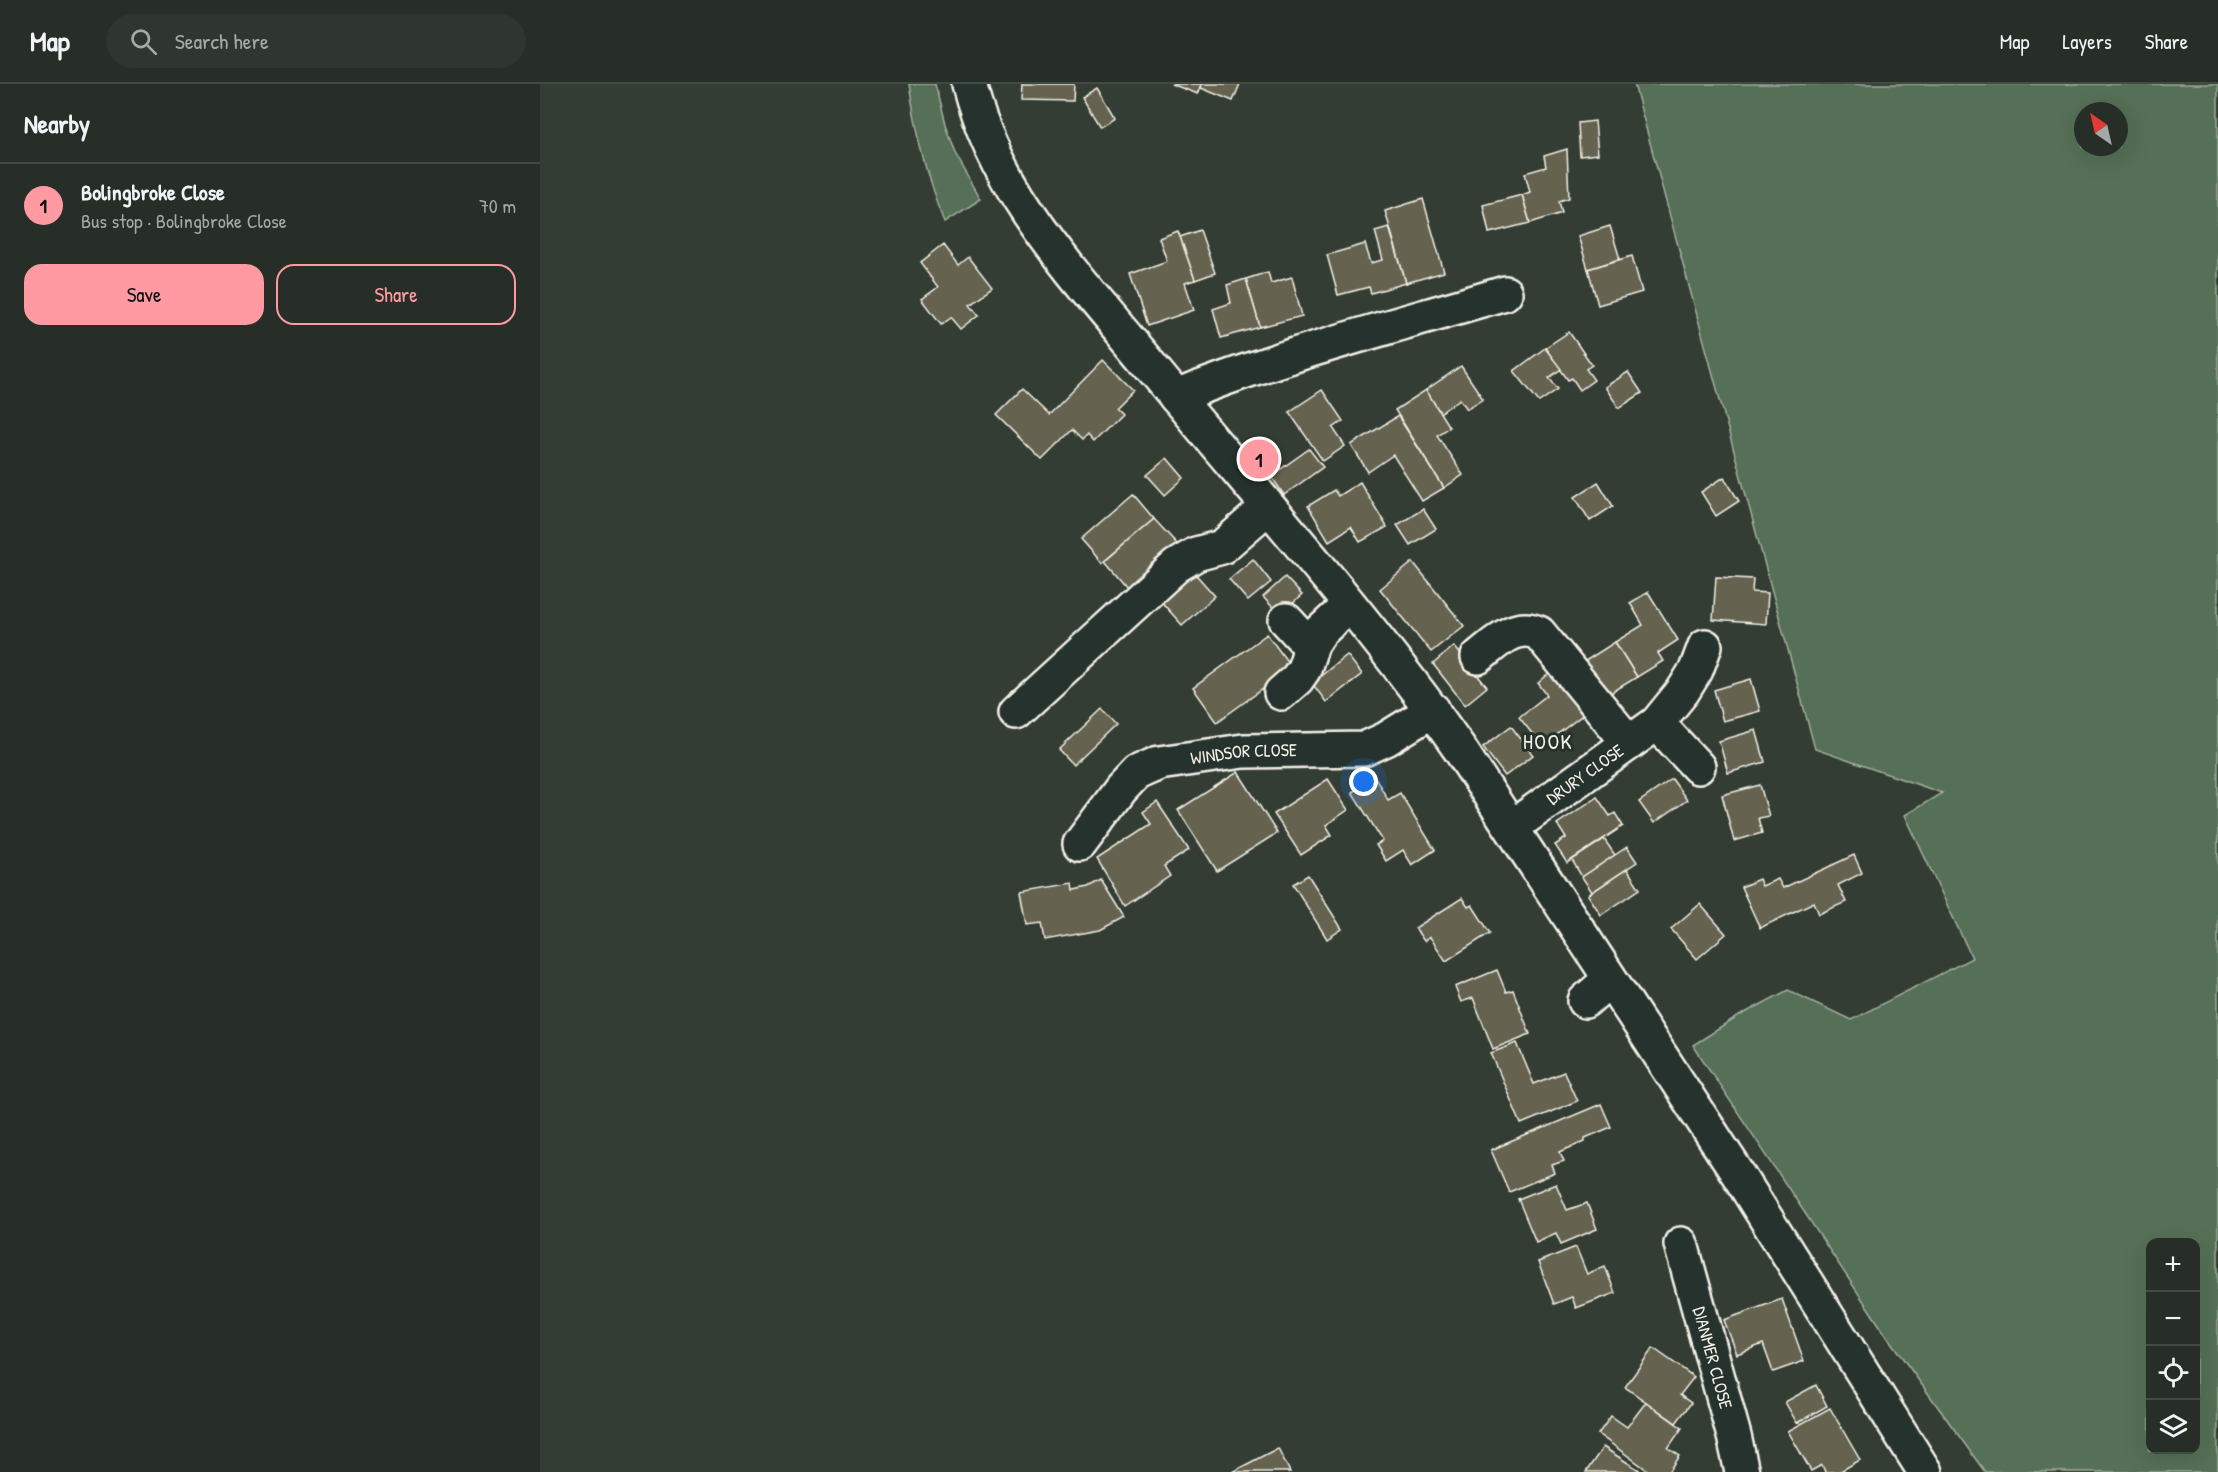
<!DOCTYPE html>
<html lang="en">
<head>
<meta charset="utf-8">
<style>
  body { margin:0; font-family:"Patrick Hand",sans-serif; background:#2e362f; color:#f1f3f6 }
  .controls { position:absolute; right:18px; bottom:18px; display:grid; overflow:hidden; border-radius:12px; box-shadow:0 6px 24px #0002 }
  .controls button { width:54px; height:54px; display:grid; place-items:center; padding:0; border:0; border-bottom:2px solid #424a44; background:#262e27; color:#f1f3f6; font:30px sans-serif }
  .compass { position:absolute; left:1534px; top:18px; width:54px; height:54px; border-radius:50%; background:#262e27; box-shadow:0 6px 24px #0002; rotate:326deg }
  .you { position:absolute; left:824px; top:698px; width:21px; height:21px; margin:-15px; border:4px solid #fff; border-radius:50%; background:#1a73e8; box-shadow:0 0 0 9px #1a73e833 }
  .badge { display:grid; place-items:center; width:39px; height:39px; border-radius:50%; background:#ff9aa2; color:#111; font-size:20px; font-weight:700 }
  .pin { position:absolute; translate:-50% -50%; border:3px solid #fff; box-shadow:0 2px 6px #0006 }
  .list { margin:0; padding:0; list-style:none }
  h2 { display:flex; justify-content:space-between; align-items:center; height:78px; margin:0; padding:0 24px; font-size:26px }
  h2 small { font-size:20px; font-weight:400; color:#a4a8a7 }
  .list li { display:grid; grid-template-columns:39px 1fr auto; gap:18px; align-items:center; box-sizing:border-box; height:84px; padding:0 24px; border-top:2px solid #424a44 }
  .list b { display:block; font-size:22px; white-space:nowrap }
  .list p { margin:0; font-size:20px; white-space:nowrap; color:#a4a8a7 }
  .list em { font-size:20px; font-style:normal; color:#a4a8a7 }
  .actions { display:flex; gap:12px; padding:18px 24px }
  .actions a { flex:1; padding:14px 0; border:2px solid #ff9aa2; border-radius:18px; text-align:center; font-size:21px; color:#ff9aa2 }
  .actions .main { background:#ff9aa2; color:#111 }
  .icon { flex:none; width:33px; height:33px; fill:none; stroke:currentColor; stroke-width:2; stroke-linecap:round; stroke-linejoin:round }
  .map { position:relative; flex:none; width:1678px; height:1388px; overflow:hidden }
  header { display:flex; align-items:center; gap:36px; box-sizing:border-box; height:84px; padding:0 30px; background:#262e27; border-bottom:2px solid #424a44 }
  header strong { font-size:28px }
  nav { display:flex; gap:33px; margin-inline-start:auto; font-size:21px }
  .search { width:420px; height:54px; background:#2e362f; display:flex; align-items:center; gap:15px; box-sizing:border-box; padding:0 21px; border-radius:33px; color:#a4a8a7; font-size:22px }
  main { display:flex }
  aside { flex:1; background:#262e27 }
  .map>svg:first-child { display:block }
  .green { fill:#547057; stroke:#a4b0a0; stroke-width:1.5; fill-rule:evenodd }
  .building { fill:#65634f; stroke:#f4f1e8; stroke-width:1.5 }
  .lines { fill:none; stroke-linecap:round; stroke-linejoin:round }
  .minor-casing { stroke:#f4f1e8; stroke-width:38 }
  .minor { stroke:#26332d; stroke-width:33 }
  .labels { text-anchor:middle; stroke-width:6; stroke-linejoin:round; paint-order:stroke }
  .street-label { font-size:18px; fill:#f4f1e8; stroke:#26332d }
  .quarter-label { font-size:21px; letter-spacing:1.5px; fill:#f4f1e8; stroke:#26332d }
</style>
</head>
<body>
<header>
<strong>Map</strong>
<div class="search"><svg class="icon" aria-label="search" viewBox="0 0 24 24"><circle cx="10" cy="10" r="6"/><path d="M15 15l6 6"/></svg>Search here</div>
<nav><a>Map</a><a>Layers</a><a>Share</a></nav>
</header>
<main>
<aside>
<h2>Nearby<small></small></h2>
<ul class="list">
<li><span class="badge">1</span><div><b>Bolingbroke Close</b><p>Bus stop · Bolingbroke Close</p></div><em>70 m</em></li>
</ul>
<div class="actions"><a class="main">Save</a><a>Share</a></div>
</aside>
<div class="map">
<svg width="1678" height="1388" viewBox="0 0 1678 1388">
  <rect width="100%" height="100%" fill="#333d34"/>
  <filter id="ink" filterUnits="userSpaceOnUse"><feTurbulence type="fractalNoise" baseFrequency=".0167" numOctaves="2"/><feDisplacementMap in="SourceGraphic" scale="12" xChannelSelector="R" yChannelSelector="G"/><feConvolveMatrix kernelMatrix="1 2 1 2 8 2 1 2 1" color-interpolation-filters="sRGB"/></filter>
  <g filter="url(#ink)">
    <!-- green -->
    <g class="green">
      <path d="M369,0H395L405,40L415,69L441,115L405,138C386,92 376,49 369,0Z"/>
      <path d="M1094,0H1678V1388H1445L1348,1254L1153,961L1201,931L1248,906L1311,936L1432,874L1365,731L1402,709L1275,665ZM1543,27H1579V63H1543ZM1610,1158H1656V1366H1610Z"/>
    </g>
    <!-- building -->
    <g class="building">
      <polygon points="482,0 534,0 533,17 481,16"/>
      <polygon points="631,0 662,0 658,10"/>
      <polygon points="662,0 700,0 693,17 661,4"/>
      <polygon points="557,4 575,34 560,43 542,13"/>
      <polygon points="1055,37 1058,70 1040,72 1038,39"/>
      <polygon points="1027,65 1029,114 1019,117 1022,129 990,139 982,111 990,108 985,89 1006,83 1004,72"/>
      <polygon points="982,111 990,139 949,149 943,121"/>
      <polygon points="883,115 904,188 866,199 845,127"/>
      <polygon points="1070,142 1080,175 1048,185 1038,152"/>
      <polygon points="849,143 866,199 831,209 829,203 798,211 787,171 825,160 831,179 843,176 835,147"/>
      <polygon points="660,146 675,189 655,196 640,153"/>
      <polygon points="638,147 655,196 645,199 654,226 607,242 590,190 627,177 619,154"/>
      <polygon points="403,161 418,181 428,173 452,204 430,220 439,231 421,245 411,233 401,240 382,215 398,203 380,179"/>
      <polygon points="1092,172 1102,208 1058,221 1048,185"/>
      <polygon points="728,188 731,199 752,193 762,232 720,243 706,195"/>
      <polygon points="706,195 720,243 681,254 673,225 691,219 687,201"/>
      <polygon points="1029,248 1052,281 1046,285 1054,296 1040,306 1032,294 1028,296 1005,264"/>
      <polygon points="1005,264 1021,285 1009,294 1018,305 999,318 974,287"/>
      <polygon points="563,276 593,306 575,324 581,330 553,358 547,351 542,356 532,346 502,376 456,331 482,305 509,331"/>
      <polygon points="921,282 943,315 927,325 920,315 900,329 886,306"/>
      <polygon points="1088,288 1102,309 1079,324 1065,303"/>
      <polygon points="782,306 803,337 793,344 805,362 783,377 749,328"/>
      <polygon points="886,306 909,343 897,351 923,391 904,404 855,326"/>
      <polygon points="858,332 904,404 882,417 853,371 828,388 811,361"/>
      <polygon points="769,365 783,383 744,411 731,392"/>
      <polygon points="627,374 644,394 625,411 607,391"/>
      <polygon points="1184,393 1199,417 1176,432 1161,408"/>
      <polygon points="820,398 847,443 820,458 811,443 789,457 768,422 794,406 798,412"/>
      <polygon points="1058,398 1073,422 1050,437 1035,413"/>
      <polygon points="593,410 614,435 562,479 541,455"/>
      <polygon points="883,425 896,445 870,461 857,441"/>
      <polygon points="614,435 638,461 588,504 565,477"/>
      <polygon points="713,475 731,498 708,517 689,495"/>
      <polygon points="873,478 924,542 891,568 840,505"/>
      <polygon points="650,484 675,512 642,541 617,513"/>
      <polygon points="745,493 762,511 740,531 723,513"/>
      <polygon points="1176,493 1213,495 1212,508 1228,509 1226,540 1173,536"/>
      <polygon points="1108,508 1138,556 1118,569 1123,577 1097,593 1075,558 1103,541 1090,519"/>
      <polygon points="727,550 752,584 677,638 653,604"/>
      <polygon points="1075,558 1097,593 1061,615 1039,581"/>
      <polygon points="914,562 947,603 925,621 893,580"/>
      <polygon points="807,571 822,590 786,618 772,599"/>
      <polygon points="1012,587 1045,629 1002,662 979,633 1007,611 998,599"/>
      <polygon points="1211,595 1220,627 1183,637 1174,606"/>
      <polygon points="562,625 576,640 533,681 519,666"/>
      <polygon points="971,642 993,671 965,692 943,663"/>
      <polygon points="1216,646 1225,678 1188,689 1179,657"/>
      <polygon points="698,688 737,749 677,787 638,726"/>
      <polygon points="835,693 848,716 860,709 895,766 872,781 863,766 846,777 836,761 843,757 812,708"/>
      <polygon points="788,695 808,726 786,741 792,751 761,771 734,730"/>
      <polygon points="1132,695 1147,716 1114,739 1099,718"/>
      <polygon points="1220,701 1229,732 1218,734 1222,749 1194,757 1182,711"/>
      <polygon points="1057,713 1070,732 1075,729 1083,742 1027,779 1015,761 1026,754 1017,740"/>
      <polygon points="617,718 649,766 624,782 630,792 585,822 557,775 611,740 603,728"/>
      <polygon points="1064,755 1075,771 1042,793 1032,776"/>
      <polygon points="1087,763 1097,778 1052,808 1042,793"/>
      <polygon points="1314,771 1322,789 1298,801 1306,818 1279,830 1274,818 1220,844 1201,803 1219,795 1222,802 1238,795 1243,804"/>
      <polygon points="1087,785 1100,805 1061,831 1048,811"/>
      <polygon points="768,791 802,845 787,855 753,800"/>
      <polygon points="561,796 584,833 560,846 505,856 502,839 487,841 481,808 533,799 534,806 548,803"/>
      <polygon points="922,814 928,823 932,821 950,849 906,877 890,853 884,857 875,844"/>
      <polygon points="1160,820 1186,850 1157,875 1131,845"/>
      <polygon points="957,886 966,908 973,906 990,950 953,965 933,914 921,918 915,903"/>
      <polygon points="977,959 994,1000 1024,988 1037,1017 981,1040 951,969"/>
      <polygon points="1061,1020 1071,1043 1045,1054 1045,1057 1020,1068 1024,1077 1012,1081 1015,1089 969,1108 951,1066"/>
      <polygon points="1016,1100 1027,1126 1047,1119 1057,1145 1021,1160 1016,1149 996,1158 978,1115"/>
      <polygon points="1036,1163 1047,1190 1065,1182 1075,1209 1036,1224 1032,1213 1014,1220 998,1178"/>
      <polygon points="1242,1215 1264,1277 1233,1288 1223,1260 1197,1270 1184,1236"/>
      <polygon points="1113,1264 1154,1293 1140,1311 1151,1319 1136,1339 1085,1303"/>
      <polygon points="1276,1301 1287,1322 1257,1339 1245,1318"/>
      <polygon points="1106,1318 1142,1344 1128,1364 1140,1372 1129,1388 1110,1388 1058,1350 1071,1332 1087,1343"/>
      <polygon points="1290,1324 1320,1376 1299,1388 1285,1388 1282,1381 1271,1387 1248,1347"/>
      <polygon points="1063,1363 1099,1386 1097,1388 1046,1388"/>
      <polygon points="738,1364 750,1388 692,1388"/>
    </g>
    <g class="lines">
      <defs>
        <g id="minor">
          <path d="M429,0C456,110 539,195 609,280C713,407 825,530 919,664L1200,1093L1385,1388"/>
          <path d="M636,313C743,270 855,242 965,209"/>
          <polyline points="746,536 771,563"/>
          <path d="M938,573C956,559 974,538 999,549L1089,659"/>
          <polyline points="741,609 757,595 764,585 772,560 780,548 809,521"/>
          <polyline points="476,628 636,482 656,470 682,463 728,423"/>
          <polyline points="1117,639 1158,683"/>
          <path id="s1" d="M972,743L1117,639L1143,607L1156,586L1165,562"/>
          <path id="s2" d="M540,760L581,705L596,689L619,679L703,667L824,665L846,655L893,626"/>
          <polyline points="1045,917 1069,896"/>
          <path id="s3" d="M1141,1160L1194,1352L1202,1388"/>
        </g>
      </defs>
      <!-- minor casing -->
      <use href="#minor" class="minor-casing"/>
      <!-- minor -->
      <use href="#minor" class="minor"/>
    </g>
  </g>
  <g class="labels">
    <!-- street labels -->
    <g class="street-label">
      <text dy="6" stroke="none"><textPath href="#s2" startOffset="201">WINDSOR CLOSE</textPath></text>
      <text dy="6" stroke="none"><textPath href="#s1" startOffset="90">DRURY CLOSE</textPath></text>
      <text dy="6" stroke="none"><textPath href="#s3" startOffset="118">DIANMER CLOSE</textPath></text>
    </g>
    <!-- quarter labels -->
    <g class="quarter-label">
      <text x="1008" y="665">HOOK</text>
    </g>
  </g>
</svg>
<div class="controls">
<button>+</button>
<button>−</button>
<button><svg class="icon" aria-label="locate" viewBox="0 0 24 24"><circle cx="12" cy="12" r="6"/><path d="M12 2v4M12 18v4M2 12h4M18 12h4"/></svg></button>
<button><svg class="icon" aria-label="layers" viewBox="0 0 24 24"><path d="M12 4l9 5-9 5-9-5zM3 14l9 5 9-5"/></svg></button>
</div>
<svg class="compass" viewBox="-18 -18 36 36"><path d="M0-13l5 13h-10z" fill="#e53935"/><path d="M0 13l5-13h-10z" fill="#a4a8a7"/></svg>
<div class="you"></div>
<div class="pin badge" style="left:719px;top:375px">1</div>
</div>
</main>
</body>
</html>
